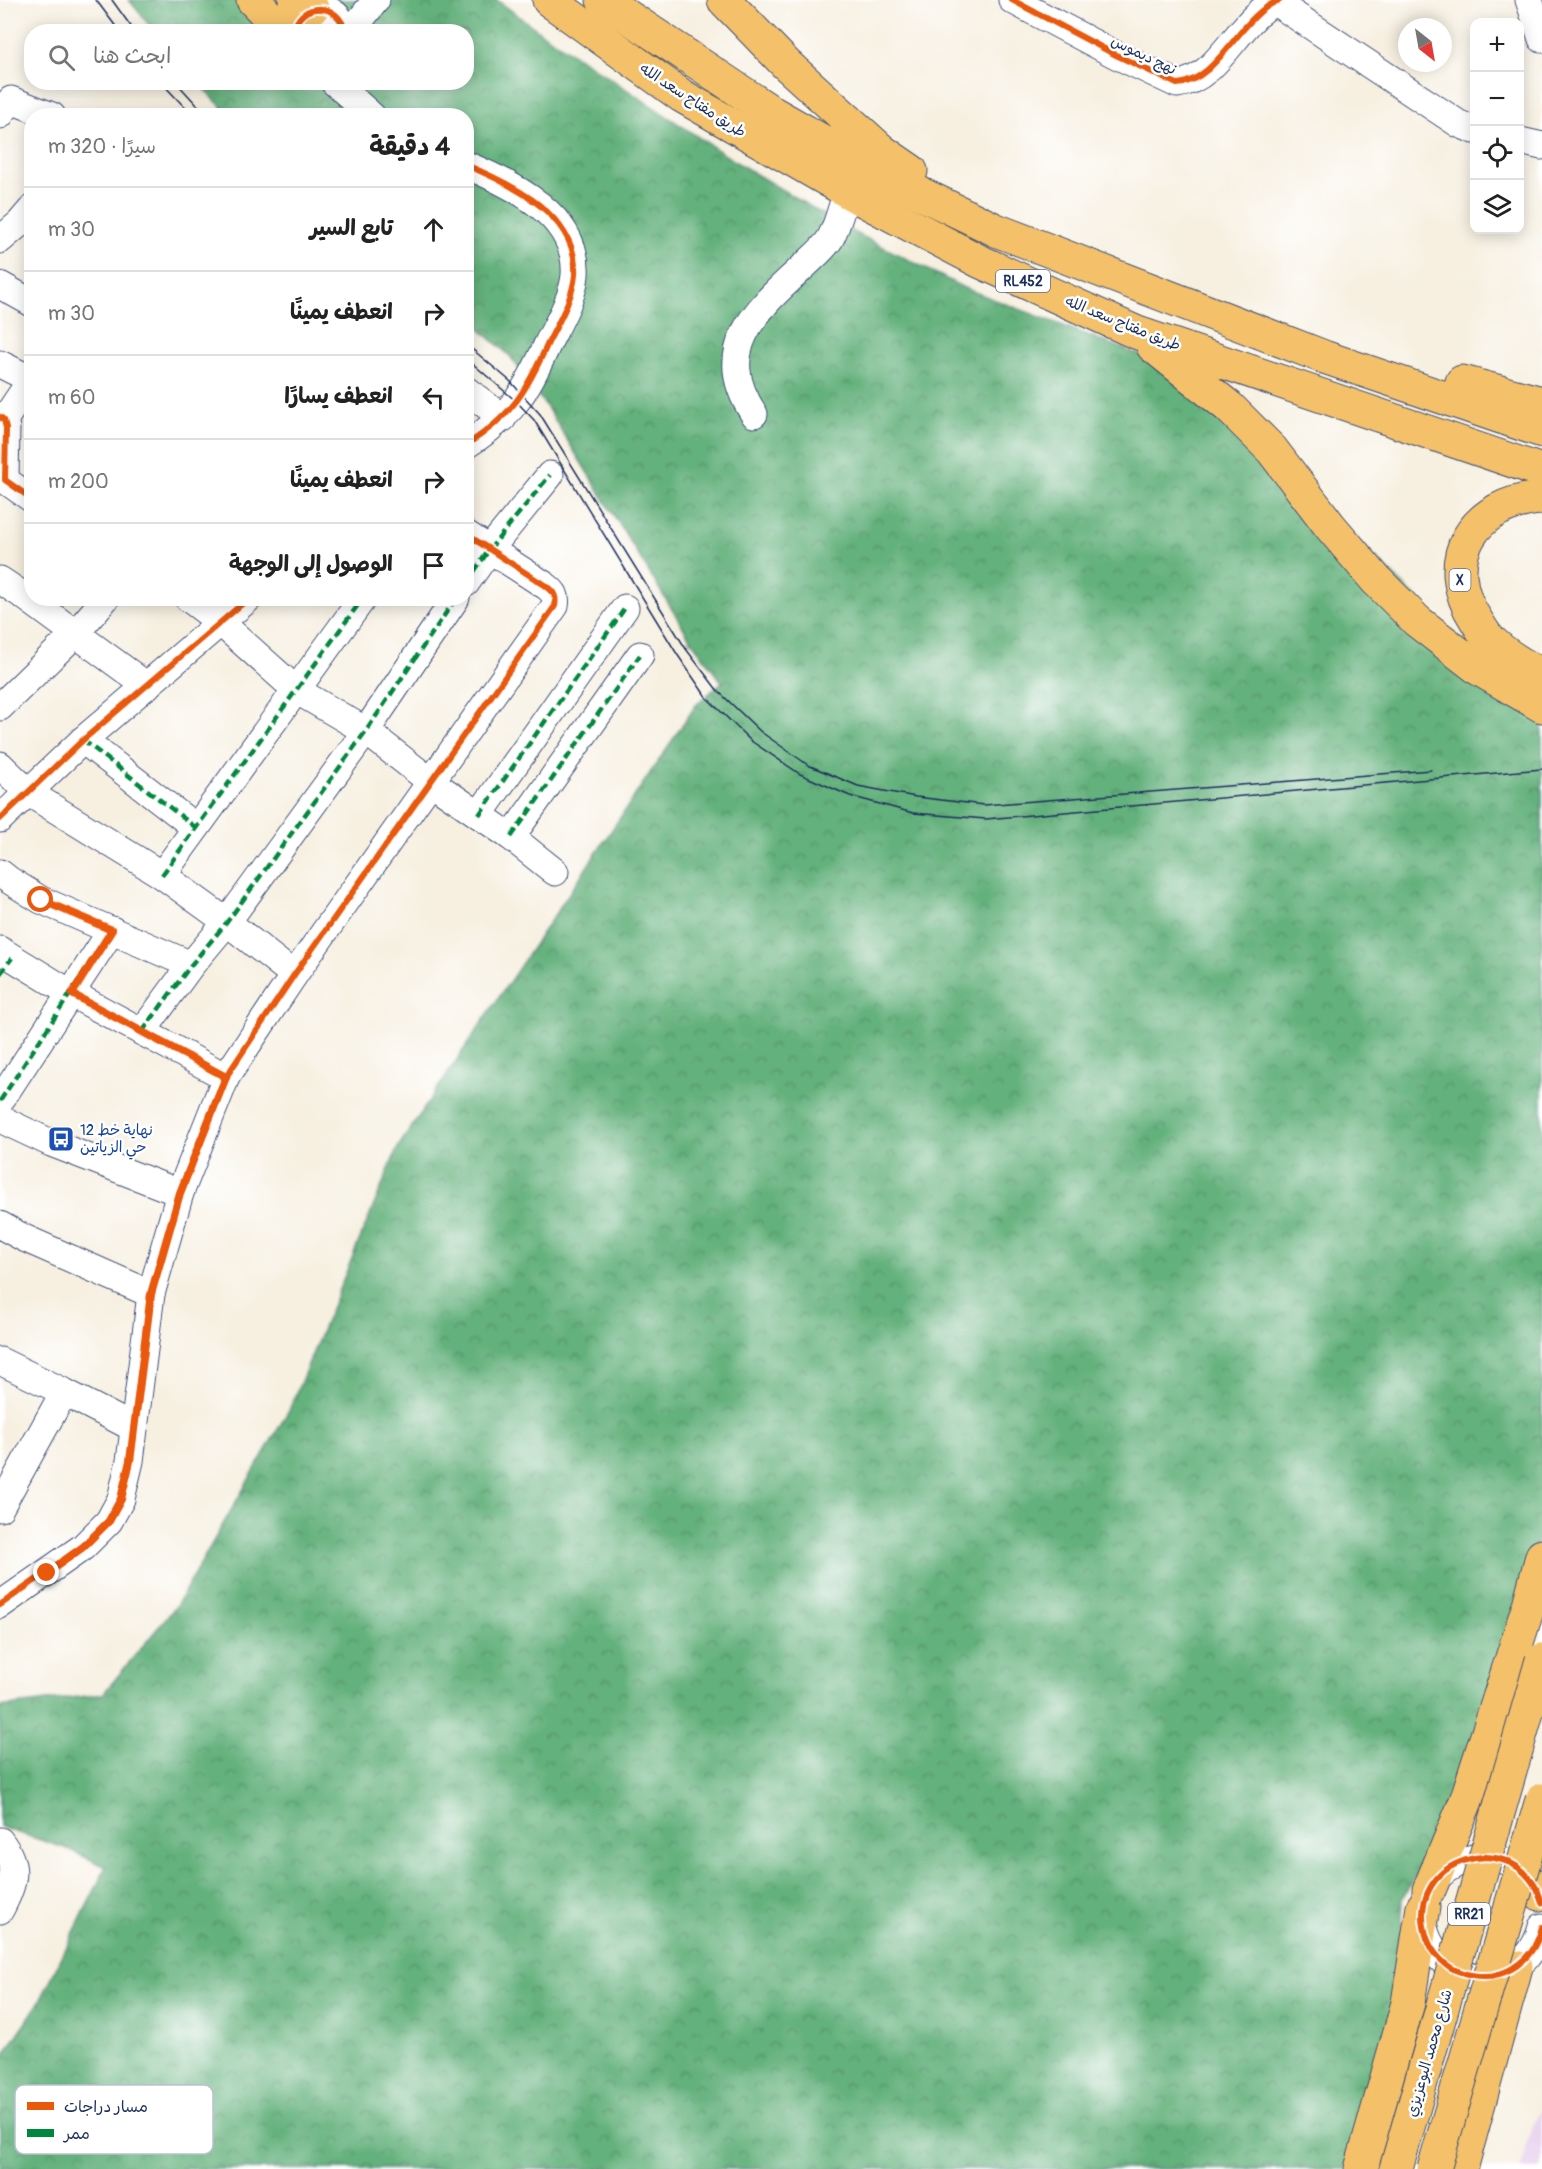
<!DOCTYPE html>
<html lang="ar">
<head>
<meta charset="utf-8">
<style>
  body { margin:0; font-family:Pangolin,"Playpen Sans Arabic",sans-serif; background:#f2f2f2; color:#222; direction:rtl }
  .controls { position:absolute; right:18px; top:18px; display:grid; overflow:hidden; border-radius:12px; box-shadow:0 3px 15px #0003 }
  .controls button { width:54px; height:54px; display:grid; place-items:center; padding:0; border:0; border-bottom:2px solid #e0e0e0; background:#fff; color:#222; font:30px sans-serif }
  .compass { position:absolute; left:1398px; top:18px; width:54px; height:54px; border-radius:50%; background:#fff; box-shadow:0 3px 15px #0003; rotate:149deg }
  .stop { position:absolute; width:18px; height:18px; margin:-14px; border:4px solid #ea580c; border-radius:50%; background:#fff }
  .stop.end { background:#ea580c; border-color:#fff; box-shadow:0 2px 6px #0008 }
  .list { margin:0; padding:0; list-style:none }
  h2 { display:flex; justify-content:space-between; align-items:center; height:78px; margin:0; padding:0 24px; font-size:26px }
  h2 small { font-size:20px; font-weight:400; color:#767676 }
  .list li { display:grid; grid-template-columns:39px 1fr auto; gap:18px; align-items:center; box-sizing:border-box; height:84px; padding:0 24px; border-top:2px solid #e0e0e0 }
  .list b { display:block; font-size:22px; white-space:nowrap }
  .list em { font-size:20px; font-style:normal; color:#767676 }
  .icon { flex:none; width:33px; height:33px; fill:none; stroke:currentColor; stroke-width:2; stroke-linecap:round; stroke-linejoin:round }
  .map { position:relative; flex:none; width:1542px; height:2169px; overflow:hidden; direction:ltr }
  .search { position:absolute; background:#fff; box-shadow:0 3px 15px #0003; left:24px; top:24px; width:450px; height:66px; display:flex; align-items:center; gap:15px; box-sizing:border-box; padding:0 21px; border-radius:24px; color:#767676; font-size:22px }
  .panel { position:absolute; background:#fff; box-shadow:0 3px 15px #0003; left:24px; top:108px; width:450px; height:498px; border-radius:24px; direction:rtl }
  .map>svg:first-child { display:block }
  .built { fill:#e8d2ee }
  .forest { fill:url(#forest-crowns); stroke:#3f706c; stroke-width:1.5 }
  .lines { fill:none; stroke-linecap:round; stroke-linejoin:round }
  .minor-casing { stroke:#3c4c72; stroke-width:29 }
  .highway-casing { stroke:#3c4c72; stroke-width:35 }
  .minor { stroke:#fff; stroke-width:27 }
  .highway { stroke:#f4c16a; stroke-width:33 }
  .tram { stroke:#1b2f5e; stroke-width:1.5 }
  .highway-bridge-casing { stroke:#3c4c72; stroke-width:35; stroke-linecap:butt }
  .highway-bridge { stroke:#f4c16a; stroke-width:33 }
  .quiet { stroke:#00873e; stroke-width:4.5; stroke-dasharray:9 4.5; stroke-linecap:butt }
  .cycleway-casing { stroke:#fff; stroke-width:10 }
  .cycleway { stroke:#e8590c; stroke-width:6 }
  .route { stroke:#ea580c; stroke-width:8 }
  .labels { text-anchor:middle; stroke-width:5; stroke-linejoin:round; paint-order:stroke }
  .shield { fill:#fff; stroke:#5f6d8e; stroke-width:1.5 }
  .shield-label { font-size:14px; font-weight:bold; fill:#1b2f5e }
  .street-label { font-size:15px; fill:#1b2f5e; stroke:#fff }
  .transit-label { font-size:15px; fill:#164399; stroke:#fff; text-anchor:start }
  .key { fill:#fff; stroke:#bbc1cf; stroke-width:1.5 }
  .key-label { font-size:16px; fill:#1b2f5e }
</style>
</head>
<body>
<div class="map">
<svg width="1542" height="2169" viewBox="0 0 1542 2169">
  <defs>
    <pattern id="forest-crowns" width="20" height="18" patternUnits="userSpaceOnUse" patternTransform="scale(1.5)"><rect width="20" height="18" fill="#63b17b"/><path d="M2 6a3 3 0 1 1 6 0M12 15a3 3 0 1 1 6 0" fill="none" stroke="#519068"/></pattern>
  </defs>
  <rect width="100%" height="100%" fill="#fff"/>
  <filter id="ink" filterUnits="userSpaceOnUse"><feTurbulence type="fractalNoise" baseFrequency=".0167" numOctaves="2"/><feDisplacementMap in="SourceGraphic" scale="12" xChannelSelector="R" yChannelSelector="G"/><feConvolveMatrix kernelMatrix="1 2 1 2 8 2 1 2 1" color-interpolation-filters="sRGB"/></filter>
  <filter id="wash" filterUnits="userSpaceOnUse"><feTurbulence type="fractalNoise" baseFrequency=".008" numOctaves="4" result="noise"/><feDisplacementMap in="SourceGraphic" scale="24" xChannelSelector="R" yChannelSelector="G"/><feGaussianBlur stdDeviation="1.35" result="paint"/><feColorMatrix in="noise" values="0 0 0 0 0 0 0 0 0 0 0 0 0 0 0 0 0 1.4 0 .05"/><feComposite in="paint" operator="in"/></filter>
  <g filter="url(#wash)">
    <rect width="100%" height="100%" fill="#f7f0e1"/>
    <!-- built -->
    <polygon class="built" points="1542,2106 1542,2169 1520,2169 1533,2126"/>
    <!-- forest -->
    <polygon class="forest" points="129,0 497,0 539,31 736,162 842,226 964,288 1148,358 1261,446 1542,720 1542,1526 1462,1791 1403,1898 1398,2004 1346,2169 0,2169 0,2061 40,2001 106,1867 68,1849 0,1827 0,1707 103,1694 176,1606 290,1408 398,1147 696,705 722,682 691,640 548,409 510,356 467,318 466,116 230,115 198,83 466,82 466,32 154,31"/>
  </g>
  <g filter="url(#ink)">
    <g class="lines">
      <defs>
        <g id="minor">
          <path d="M1012,0L1116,55L1177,84C1220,80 1240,14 1280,0"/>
          <polyline points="1529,0 1542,39"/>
          <polyline points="1275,2 1459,124 1474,130"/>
          <path d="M294,32C298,1 340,1 345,32"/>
          <polyline points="348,32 361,19 376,0"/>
          <polyline points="334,82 372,116"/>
          <polyline points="0,115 11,100 52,116"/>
          <polyline points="1520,141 1542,146"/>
          <path d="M466,165C512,184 579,216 575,275C573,298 558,323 548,343C526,392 512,416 466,445"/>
          <polyline points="0,240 20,223 32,209"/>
          <polyline points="0,285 32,303"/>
          <polyline points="0,364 32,380"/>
          <polyline points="466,390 503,418"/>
          <path d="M754,414C711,350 756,310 802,268C811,259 823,250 830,239C838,225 842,206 847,191"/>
          <polyline points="0,417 4,420 6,428 5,480 32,499"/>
          <polyline points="4,420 31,380"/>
          <polyline points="0,580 27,598 147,686"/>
          <polyline points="466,583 489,550 550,475"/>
          <polyline points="188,598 220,622 296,690 366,731 430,781 511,837 555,872"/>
          <polyline points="0,707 75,634 106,598"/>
          <polyline points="83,740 195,827"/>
          <polyline points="0,765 29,793 162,875 227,922 294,975"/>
          <polyline points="479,815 625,608"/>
          <polyline points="0,819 83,740 249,598"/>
          <polyline points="511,837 640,655"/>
          <polyline points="0,873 9,880 41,900 191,965"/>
          <polyline points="162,875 363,598"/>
          <polyline points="0,950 72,994 226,1077"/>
          <polyline points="142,1032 191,965 227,922 366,731 456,598"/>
          <polyline points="0,1101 112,930"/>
          <polyline points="0,1119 51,1143 180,1193"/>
          <polyline points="0,1225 24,1238 151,1294"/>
          <polyline points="0,1361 64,1392"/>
          <polyline points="0,1508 64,1392 134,1428"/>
          <path d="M0,1605L83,1547L109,1521L121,1499L130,1461L151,1294L180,1193L226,1077L294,975L555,606C557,596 554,592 546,586L466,534"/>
          <path d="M0,1841C20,1867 14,1884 0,1910"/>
          <path d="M1535,1886C1524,1868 1506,1858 1486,1857C1471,1856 1459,1861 1447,1869C1394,1905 1435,1990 1497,1975C1521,1969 1536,1950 1542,1927"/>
        </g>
        <g id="highway">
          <polyline points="253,0 284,32"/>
          <polyline points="295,0 312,8"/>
          <polyline points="549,0 682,96 859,198 979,261 1135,332 1542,471"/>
          <polyline points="603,0 773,113 880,174 996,230 1324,357 1542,431"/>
          <polyline points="724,0 786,64 882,151 911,171"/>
          <polyline points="1153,346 1229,407 1272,450 1330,526 1376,580 1417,621 1479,669 1542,706"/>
          <polyline points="1462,382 1542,403"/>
          <path d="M1542,498C1473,502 1437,560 1476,620C1480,626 1484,634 1489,639C1503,653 1524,667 1542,674"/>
          <polyline points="1429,1890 1466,1801 1529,1605 1542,1556"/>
          <polyline points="1540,1894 1542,1886"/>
          <polyline points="1361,2169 1408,2003 1423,1907"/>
          <polyline points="1461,2169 1516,1967"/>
        </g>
      </defs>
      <!-- minor casing -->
      <use href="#minor" class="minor-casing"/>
      <!-- highway casing -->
      <use href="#highway" class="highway-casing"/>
      <!-- minor -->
      <use href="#minor" class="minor"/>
      <!-- highway -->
      <use href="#highway" class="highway"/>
      <!-- tram -->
      <g class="tram">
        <polyline points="96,0 120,32"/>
        <polyline points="112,0 135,32"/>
        <polyline points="161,82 193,116"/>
        <polyline points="176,82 207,116"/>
        <polyline points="466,344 510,381 540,414 686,649 718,691 761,732 808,765 858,786 916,797 984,805 1431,770"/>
        <polyline points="466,358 517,402 534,420 677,654 707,698 751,741 800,774 850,796 913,813 986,819 1542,769"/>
      </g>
      <defs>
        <g id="highway-bridge">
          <polyline points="1396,2169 1542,1660"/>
          <polyline points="1434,2169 1542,1800"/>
        </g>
      </defs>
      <!-- highway-bridge casing -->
      <use href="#highway-bridge" class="highway-bridge-casing"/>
      <!-- highway-bridge -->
      <use href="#highway-bridge" class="highway-bridge"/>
      <!-- quiet -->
      <g class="quiet">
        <polyline points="466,583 489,550 550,475"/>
        <polyline points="83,740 195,827"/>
        <polyline points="479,815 625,608"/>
        <polyline points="511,837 640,655"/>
        <polyline points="162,875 363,598"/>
        <polyline points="0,974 12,958"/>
        <polyline points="142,1032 191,965 227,922 366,731 456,598"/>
        <polyline points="0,1101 112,930"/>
      </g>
      <defs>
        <g id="cycleway">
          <path d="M1012,0L1116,55L1177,84C1220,80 1240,14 1280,0"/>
          <path d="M294,32C298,1 340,1 345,32"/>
          <path d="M466,165C512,184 579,216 575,275C573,298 558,323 548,343C526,392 512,416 466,445"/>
          <polyline points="0,417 4,420 6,428 5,480 32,499"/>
          <polyline points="0,819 83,740 249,598"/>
          <path d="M0,1605L83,1547L109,1521L121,1499L130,1461L151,1294L180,1193L226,1077L294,975L555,606C557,596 554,592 546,586L466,534"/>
          <path d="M1542,1903C1519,1822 1400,1858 1427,1938C1432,1953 1446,1968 1461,1972C1499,1985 1532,1965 1542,1927"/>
        </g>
      </defs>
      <!-- cycleway casing -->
      <use href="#cycleway" class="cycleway-casing"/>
      <!-- cycleway -->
      <use href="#cycleway" class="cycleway"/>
    </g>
  </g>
  <g class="lines" filter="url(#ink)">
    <!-- route -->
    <polyline class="route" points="41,900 112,930 72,994 226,1077 180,1193 151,1294 130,1461 121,1499 109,1521 83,1547 47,1573"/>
  </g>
  <!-- icons -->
  <defs>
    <symbol id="bus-square" viewBox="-11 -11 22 22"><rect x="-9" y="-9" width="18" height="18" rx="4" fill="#1a4fb4" stroke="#fff"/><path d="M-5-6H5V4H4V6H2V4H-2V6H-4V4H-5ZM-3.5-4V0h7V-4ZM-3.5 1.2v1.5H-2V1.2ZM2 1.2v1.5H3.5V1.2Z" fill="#fff"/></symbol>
  </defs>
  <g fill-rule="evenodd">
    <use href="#bus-square" x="46" y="1124" width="30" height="30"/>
  </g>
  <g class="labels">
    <!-- shield labels -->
    <g class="shield">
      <rect x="996" y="270" width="54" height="22" rx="4.5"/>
      <rect x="1449.5" y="569" width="21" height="22" rx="4.5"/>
      <rect x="1448" y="1903" width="42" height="22" rx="4.5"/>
    </g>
    <g class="shield-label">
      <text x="1023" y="286">RL452</text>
      <text x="1460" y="585">X</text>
      <text x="1469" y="1919">RR21</text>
    </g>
    <!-- street labels -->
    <g class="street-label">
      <text transform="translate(1144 55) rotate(26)" y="5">نهج ديموس</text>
      <text transform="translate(693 100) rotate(33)" y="5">طريق مفتاح سعد الله</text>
      <text transform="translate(1123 323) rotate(22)" y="5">طريق مفتاح سعد الله</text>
      <text transform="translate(1429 2053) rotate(-74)" y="5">شارع محمد البوعزيزي</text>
    </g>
    <!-- transit labels -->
    <g class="transit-label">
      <text x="80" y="1135">نهاية خط 12<tspan x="80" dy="17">حي الزياتين</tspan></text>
    </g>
  </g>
  <!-- legend -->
  <rect x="15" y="2085" width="198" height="69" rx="9" class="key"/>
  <rect x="27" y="2102" width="27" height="8" fill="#e8590c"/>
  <rect x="27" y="2129" width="27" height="8" fill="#00873e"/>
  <g class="key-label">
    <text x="64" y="2112">مسار دراجات</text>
    <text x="64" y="2139">ممر</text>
  </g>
</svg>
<div class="controls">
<button>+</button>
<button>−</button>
<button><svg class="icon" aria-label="locate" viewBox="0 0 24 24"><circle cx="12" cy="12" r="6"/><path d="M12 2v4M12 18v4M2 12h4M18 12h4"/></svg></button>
<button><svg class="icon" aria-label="layers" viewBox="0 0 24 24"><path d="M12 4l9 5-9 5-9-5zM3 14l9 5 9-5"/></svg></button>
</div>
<svg class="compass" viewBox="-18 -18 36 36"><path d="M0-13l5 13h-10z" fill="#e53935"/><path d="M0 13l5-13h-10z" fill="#767676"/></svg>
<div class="stop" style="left:41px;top:900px"></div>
<div class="stop end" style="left:47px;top:1573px"></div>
<div class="search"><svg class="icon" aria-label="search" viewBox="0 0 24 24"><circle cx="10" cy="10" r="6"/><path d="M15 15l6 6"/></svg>ابحث هنا</div>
<section class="panel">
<h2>4 دقيقة<small>سيرًا · 320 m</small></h2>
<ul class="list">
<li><svg class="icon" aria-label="ahead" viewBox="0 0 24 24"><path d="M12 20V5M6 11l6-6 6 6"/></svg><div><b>تابع السير</b></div><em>30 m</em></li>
<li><svg class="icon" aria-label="right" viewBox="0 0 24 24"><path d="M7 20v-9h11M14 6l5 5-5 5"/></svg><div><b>انعطف يمينًا</b></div><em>30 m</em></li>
<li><svg class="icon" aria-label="left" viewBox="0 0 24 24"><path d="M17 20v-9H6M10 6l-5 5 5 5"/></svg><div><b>انعطف يسارًا</b></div><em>60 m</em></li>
<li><svg class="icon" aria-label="right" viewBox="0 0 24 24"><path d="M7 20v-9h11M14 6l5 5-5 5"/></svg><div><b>انعطف يمينًا</b></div><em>200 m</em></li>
<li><svg class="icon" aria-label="arrive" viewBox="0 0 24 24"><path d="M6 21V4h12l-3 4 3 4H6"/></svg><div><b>الوصول إلى الوجهة</b></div></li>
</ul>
</section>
</div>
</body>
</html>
